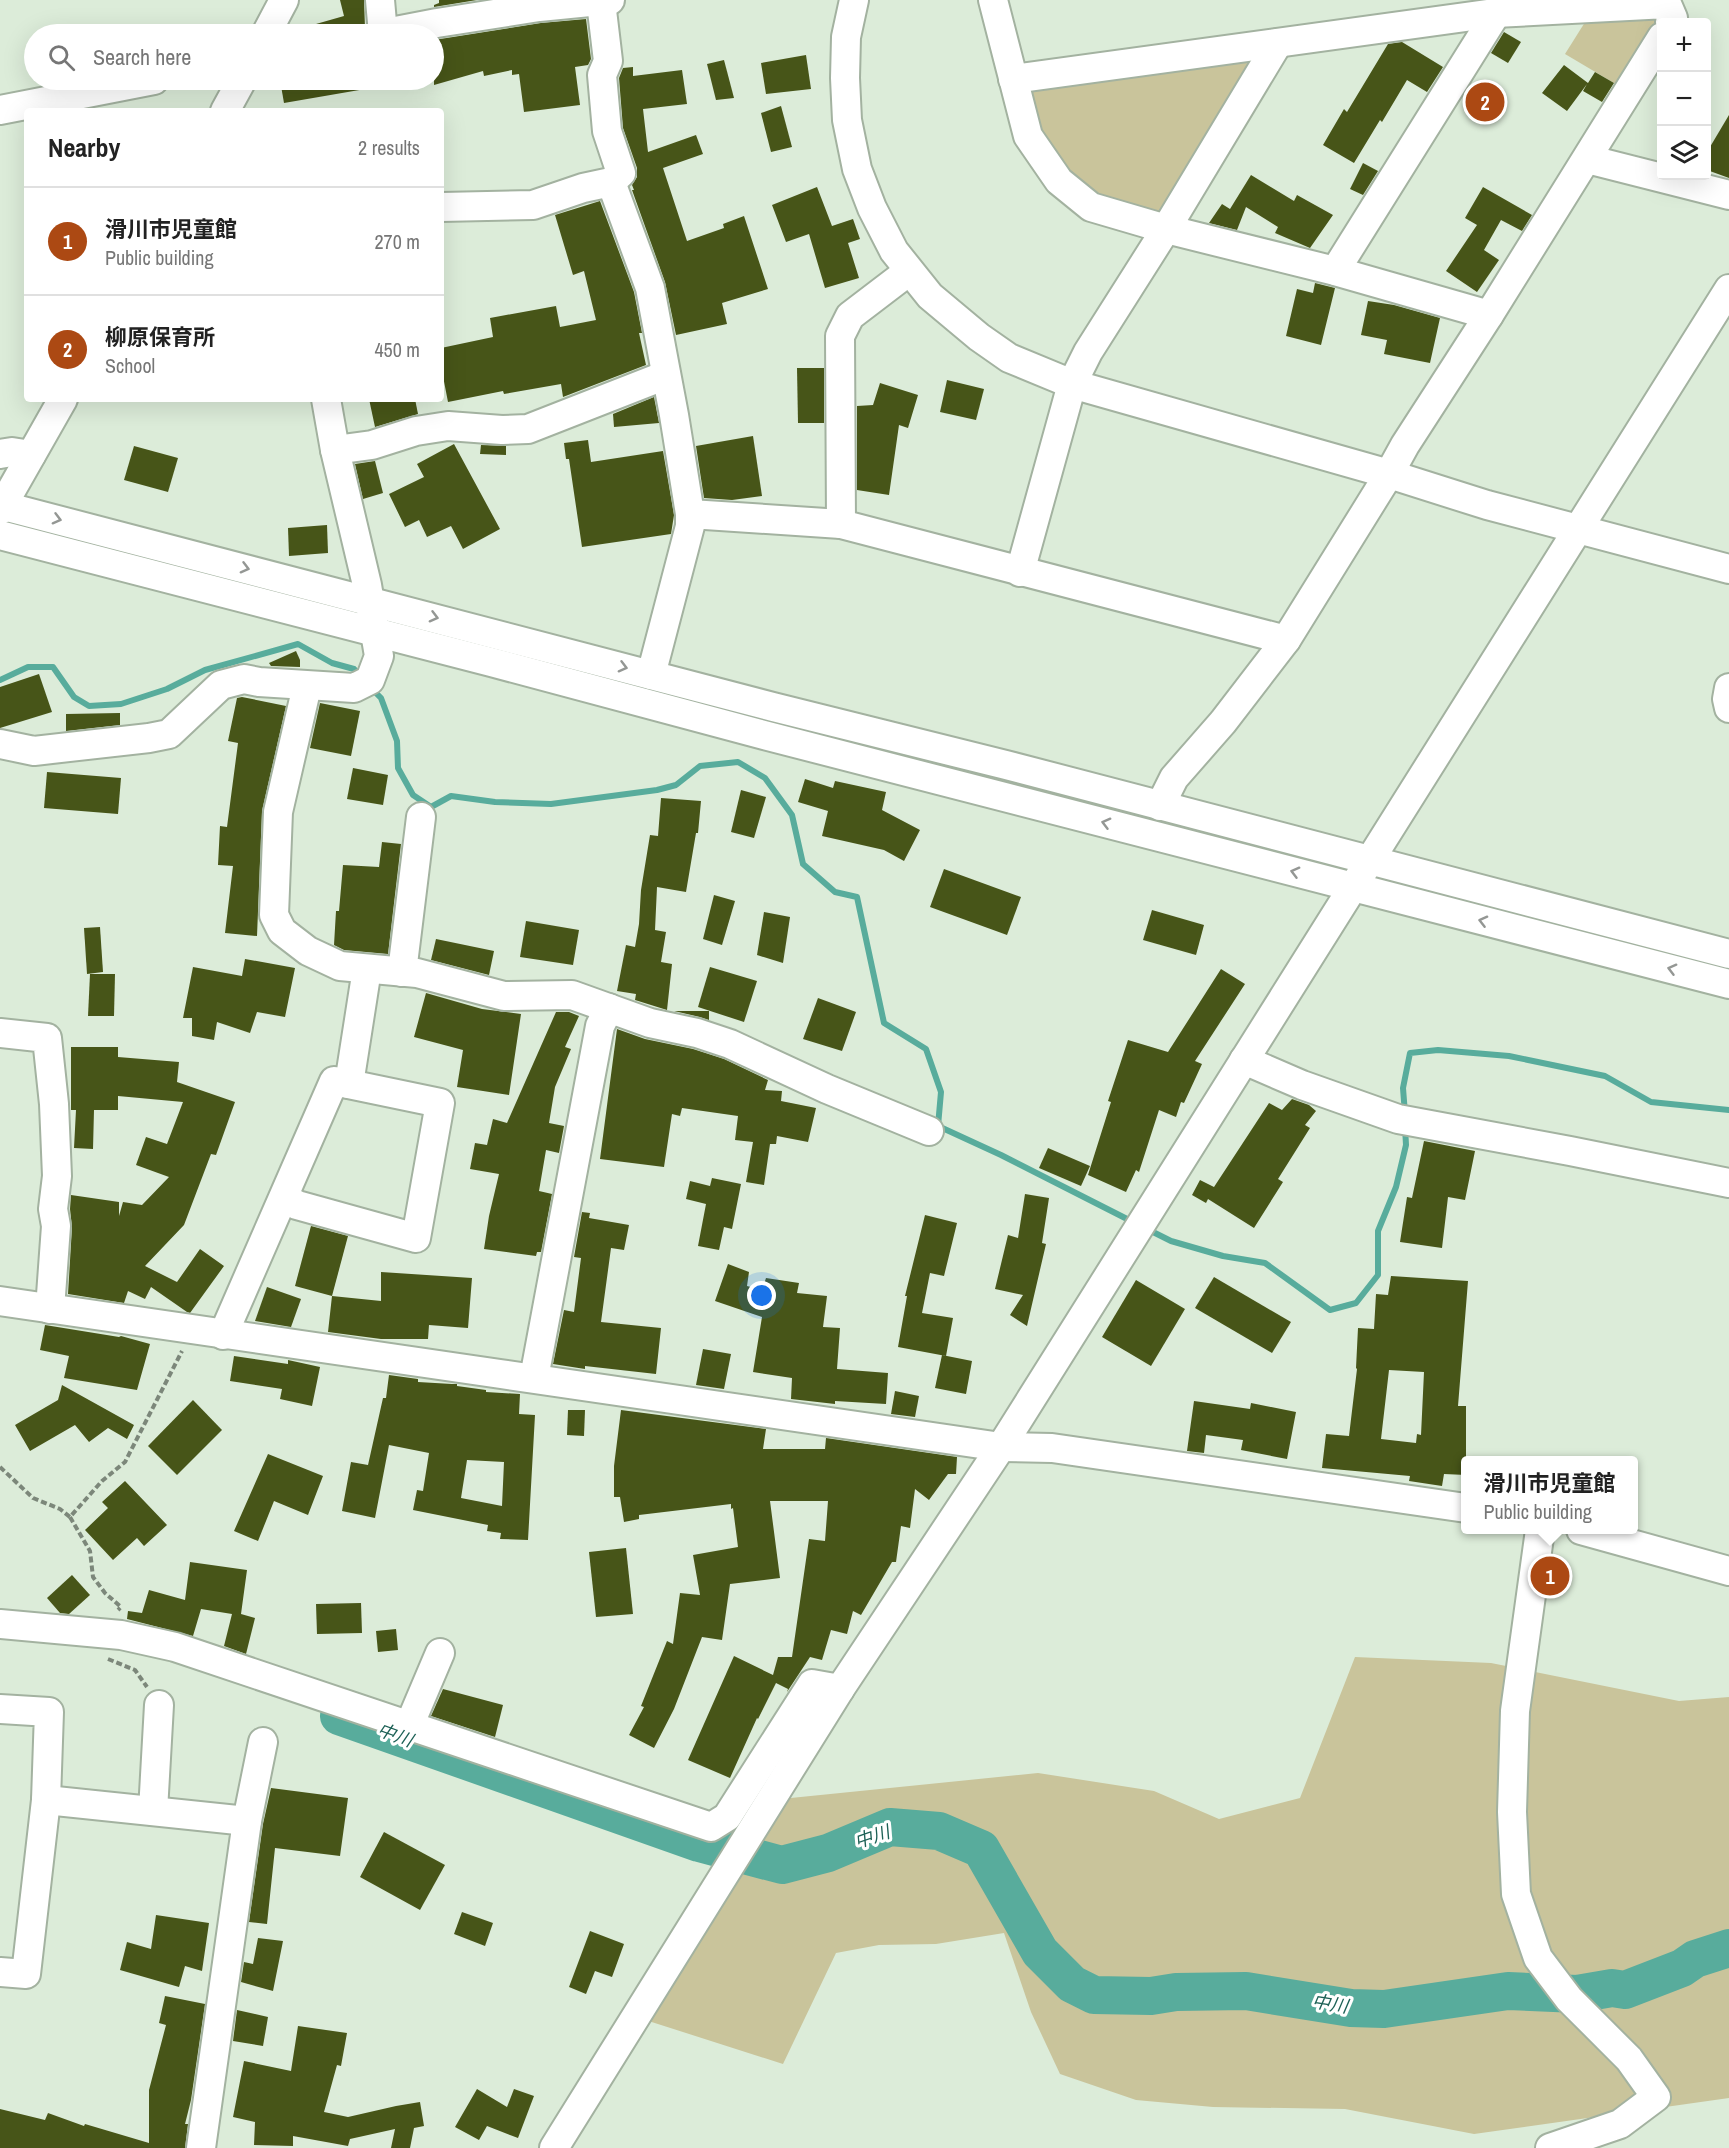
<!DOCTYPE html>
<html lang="en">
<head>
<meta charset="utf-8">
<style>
  body { margin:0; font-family:"Archivo Narrow","Noto Sans JP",sans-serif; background:#f2f2f2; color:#222 }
  .controls { position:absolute; right:18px; top:18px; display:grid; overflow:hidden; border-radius:6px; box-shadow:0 6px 24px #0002 }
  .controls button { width:54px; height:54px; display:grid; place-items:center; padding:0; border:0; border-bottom:2px solid #e0e0e0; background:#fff; color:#222; font:30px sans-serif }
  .you { position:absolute; left:762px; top:1296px; width:21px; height:21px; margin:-15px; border:4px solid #fff; border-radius:50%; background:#1a73e8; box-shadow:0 0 0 9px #1a73e833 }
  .badge { display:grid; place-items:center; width:39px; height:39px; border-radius:50%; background:#ac4913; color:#fff; font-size:20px; font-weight:700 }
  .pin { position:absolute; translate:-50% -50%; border:3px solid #fff; box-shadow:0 2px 6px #0006 }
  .popup { position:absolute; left:1461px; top:1456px; width:177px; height:78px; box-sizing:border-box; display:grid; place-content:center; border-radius:6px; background:#fff; filter:drop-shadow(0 2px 4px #0005); font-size:20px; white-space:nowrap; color:#767676 }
  .popup b { font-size:22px; color:#222 }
  .popup::after { content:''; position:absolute; left:50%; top:100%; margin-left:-12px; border:12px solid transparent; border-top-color:#fff }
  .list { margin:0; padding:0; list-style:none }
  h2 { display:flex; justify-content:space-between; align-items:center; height:78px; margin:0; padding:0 24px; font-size:26px }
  h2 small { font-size:20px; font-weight:400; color:#767676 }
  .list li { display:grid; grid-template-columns:39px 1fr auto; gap:18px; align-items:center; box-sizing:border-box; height:108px; padding:0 24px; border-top:2px solid #e0e0e0 }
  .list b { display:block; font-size:22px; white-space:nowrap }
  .list p { margin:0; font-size:20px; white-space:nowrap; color:#767676 }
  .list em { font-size:20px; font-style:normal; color:#767676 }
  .icon { flex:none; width:33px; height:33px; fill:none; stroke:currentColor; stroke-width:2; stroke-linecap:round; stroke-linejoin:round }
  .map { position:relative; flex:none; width:1729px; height:2148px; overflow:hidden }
  .search { position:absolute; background:#fff; box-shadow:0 6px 24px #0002; left:24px; top:24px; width:420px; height:66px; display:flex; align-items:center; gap:15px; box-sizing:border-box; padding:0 21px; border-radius:33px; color:#767676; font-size:22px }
  .panel { position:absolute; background:#fff; box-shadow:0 6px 24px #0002; left:24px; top:108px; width:420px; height:294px; border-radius:6px }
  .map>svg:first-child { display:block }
  .green { fill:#c9c49b }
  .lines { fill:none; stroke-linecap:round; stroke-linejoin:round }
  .stream { stroke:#58ac9c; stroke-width:6 }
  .river { stroke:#58ac9c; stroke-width:38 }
  .building { fill:#475518; fill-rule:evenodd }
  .minor-casing { stroke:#a3b2a0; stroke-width:32 }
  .path { stroke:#7c877a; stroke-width:4; stroke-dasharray:6 3; stroke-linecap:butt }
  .minor { stroke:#fff; stroke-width:28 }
  .oneway { stroke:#949794 }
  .labels { text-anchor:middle; stroke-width:6; stroke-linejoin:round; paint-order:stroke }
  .water-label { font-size:18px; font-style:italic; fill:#1d6156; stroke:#fff }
</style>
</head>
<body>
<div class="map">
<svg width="1729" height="2148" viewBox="0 0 1729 2148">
  <rect width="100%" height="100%" fill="#dcecd9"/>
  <!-- green -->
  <g class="green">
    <polygon points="1659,17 1658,22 1619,86 1565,54 1587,19"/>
    <polygon points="1259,55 1160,215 1086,192 1042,145 1027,86"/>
    <polygon points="1355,1657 1491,1663 1679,1701 1729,1697 1729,2098 1474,2134 1345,2109 1213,2107 1136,2100 1060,2074 1031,2012 1004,1933 936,1944 879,1945 836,1953 783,2064 636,2017 771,1800 1038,1773 1154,1791 1219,1819 1300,1798"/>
  </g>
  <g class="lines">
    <!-- stream -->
    <g class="stream">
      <polyline points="0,680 28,667 53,667 74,697 89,706 121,704 167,689 205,670 298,644 332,663 354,669 361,677"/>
      <polyline points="372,689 381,698 397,741 398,768 413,795 431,807 451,796 495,802 551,804 657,790 676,785 700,766 738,762 765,778 792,815 803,864 835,892 857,897 884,1023 926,1049 941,1092 938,1126 1001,1155 1133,1222"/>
      <polyline points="1405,1114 1403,1088 1410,1053 1438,1050 1509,1056 1605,1076 1651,1102 1729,1110"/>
      <polyline points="1147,1229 1171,1241 1223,1256 1265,1263 1330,1310 1356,1303 1378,1275 1378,1231 1396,1187 1406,1145 1405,1127"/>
    </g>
    <!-- river -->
    <polyline class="river" points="339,1716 699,1843 782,1865 828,1853 890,1827 939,1831 981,1849 1040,1952 1072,1984 1094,1995 1151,1996 1176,1992 1246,1991 1351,2008 1384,2009 1508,1991 1577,1994 1612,1988 1625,1990 1682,1968 1695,1959 1729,1948"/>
  </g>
  <!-- building -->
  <g class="building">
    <polygon points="340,0 364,0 365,28 340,34 295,34 295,30 344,16"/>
    <polygon points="439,0 477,0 434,7 434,5 439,3"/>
    <polygon points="586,19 591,59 588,65 575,67 580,105 524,112 519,74 512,75 512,70 484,76 483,71 434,85 434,40 541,23"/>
    <polygon points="1504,32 1521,42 1508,63 1491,53"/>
    <polygon points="1402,42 1443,67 1427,92 1407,80 1382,122 1380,120 1354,163 1323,145 1344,109 1347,112 1388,44"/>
    <polygon points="806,55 811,89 766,94 761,63"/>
    <polygon points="724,60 734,98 716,100 707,64"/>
    <polygon points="1564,65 1588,83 1595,72 1614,83 1602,102 1583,91 1587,84 1567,111 1542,93"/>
    <polygon points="633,67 633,76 682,70 687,104 643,109 648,152 696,135 703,154 663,168 687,241 724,228 723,224 744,216 768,289 722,303 727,324 676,335 665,282 632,190 634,190 632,185 637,177 637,168 623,128 619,78 623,68"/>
    <polygon points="280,80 370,80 371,88 284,103"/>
    <polygon points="781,106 792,147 771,152 761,113"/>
    <polygon points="1729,115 1729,178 1707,170 1707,152"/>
    <polygon points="1363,163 1378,171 1363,195 1350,189"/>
    <polygon points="1251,175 1294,201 1297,195 1333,215 1310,248 1275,233 1278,227 1246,207 1237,230 1209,223 1222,204 1230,209"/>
    <polygon points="817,187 832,226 853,219 860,239 848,243 859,278 825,288 809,234 786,242 772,205"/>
    <polygon points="1483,187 1532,215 1522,231 1501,220 1484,250 1499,260 1477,292 1446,271 1477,225 1465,218"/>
    <polygon points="600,201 634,292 642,333 639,333 646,365 563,397 561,384 504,394 503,391 448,402 441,366 441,348 493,337 490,318 556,306 560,327 596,320 584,271 573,275 555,215"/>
    <polygon points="1315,283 1335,288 1321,345 1286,336 1297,289 1313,293"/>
    <polygon points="1368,301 1394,305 1440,318 1430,363 1384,354 1387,340 1361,335"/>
    <polygon points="797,368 824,368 824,423 798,423"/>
    <polygon points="947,380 984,389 976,420 940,412"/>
    <polygon points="880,383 918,395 908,428 899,425 889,495 857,490 857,406 873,405"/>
    <polygon points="654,397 659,423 614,427 613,414"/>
    <polygon points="369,399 415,399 418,414 375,427"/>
    <polygon points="753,436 762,496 732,500 704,498 696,446"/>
    <polygon points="588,440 591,462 663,451 674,515 671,534 582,547 569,459 566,459 564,443"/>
    <polygon points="454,444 500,529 463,549 451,526 427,537 419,520 405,527 389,494 424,477 417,464"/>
    <polygon points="481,445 506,446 506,455 480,454"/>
    <polygon points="134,446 178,458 168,492 124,480"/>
    <polygon points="375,461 383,493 363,499 355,464"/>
    <polygon points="327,525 328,553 289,556 288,528"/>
    <polygon points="296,651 300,660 300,667 271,666 269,663"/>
    <polygon points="39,674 52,712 0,728 0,687"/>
    <polygon points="242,697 286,706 262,811 257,936 225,933 233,866 218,865 220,826 227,827 238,743 228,741 237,698"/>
    <polygon points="320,703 360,711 351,756 310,748"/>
    <polygon points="120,713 120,725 66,731 66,714"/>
    <polygon points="353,768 388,775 383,805 347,799"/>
    <polygon points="47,772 121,778 118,814 44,808"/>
    <polygon points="805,779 833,788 835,781 886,792 882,810 920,830 904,861 884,850 822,836 828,811 798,802"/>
    <polygon points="741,790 766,797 754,838 731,832"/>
    <polygon points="661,798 701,801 698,833 696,833 686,892 657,887 655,930 666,932 661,962 672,964 667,1010 635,1000 636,994 617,991 626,945 635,947 639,924 641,890 650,835 658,836"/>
    <polygon points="382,842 401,844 388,954 344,950 334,945 336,911 339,911 343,865 379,867"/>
    <polygon points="944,869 1021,897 1007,935 930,907"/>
    <polygon points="714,895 735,901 722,945 703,939"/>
    <polygon points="1152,910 1204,925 1196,955 1143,940"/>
    <polygon points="764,912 790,917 783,963 757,955"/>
    <polygon points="526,921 579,930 573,965 520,957"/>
    <polygon points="100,927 103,972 87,974 84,928"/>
    <polygon points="436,939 494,951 489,975 431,960"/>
    <polygon points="245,959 295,968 285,1017 257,1012 250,1033 217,1022 214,1040 192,1036 192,1018 183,1018 193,967 242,976"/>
    <polygon points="710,967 757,981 744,1022 698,1007"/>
    <polygon points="1221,969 1245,984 1195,1061 1202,1064 1184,1103 1181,1102 1176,1117 1159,1110 1139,1172 1136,1170 1126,1192 1088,1175 1111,1102 1108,1101 1128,1040 1168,1052"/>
    <polygon points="90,974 115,974 114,1016 88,1016"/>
    <polygon points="426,993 482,1009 521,1014 509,1095 457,1087 463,1050 414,1037"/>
    <polygon points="818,998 856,1012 842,1051 803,1039"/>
    <polygon points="674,1011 709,1011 709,1020 700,1017"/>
    <polygon points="556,1012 569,1012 579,1016 565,1047 571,1049 555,1087 549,1123 564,1126 559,1153 546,1150 539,1191 552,1194 541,1252 537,1252 536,1256 484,1249 489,1216 499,1174 470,1169 475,1143 487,1145 493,1119 507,1123"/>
    <polygon points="617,1029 645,1039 693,1049 724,1059 768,1080 765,1090 782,1091 781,1101 816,1108 808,1142 777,1136 776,1144 770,1144 764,1185 746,1182 753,1142 735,1140 738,1116 682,1108 680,1116 672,1114 664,1167 600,1159"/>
    <polygon points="71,1047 118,1047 118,1057 179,1062 177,1082 235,1102 216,1155 211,1154 184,1225 145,1266 177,1282 200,1249 224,1266 190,1313 187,1312 151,1287 145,1299 128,1291 124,1303 68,1294 72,1227 70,1209 71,1195 119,1202 119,1216 123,1202 142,1205 169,1177 136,1165 146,1137 167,1144 183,1102 118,1096 118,1110 94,1110 93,1149 74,1148 76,1110 71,1110"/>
    <polygon points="1292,1099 1309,1105 1316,1111 1305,1125 1310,1128 1278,1179 1283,1182 1254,1228 1208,1199 1206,1203 1192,1195 1200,1180 1214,1187 1269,1103 1282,1110"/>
    <polygon points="1424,1141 1475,1151 1465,1200 1448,1197 1442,1248 1400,1242 1407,1197 1412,1198"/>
    <polygon points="1048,1148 1090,1166 1081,1186 1039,1168"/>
    <polygon points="712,1178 741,1184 732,1229 724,1227 719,1250 698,1246 706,1204 686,1199 690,1181 710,1186"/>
    <polygon points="1025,1194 1049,1198 1042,1243 1046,1244 1027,1326 1010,1315 1023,1295 995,1289 1008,1235 1018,1238"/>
    <polygon points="582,1212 590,1213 589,1218 629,1225 624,1250 611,1248 601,1322 661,1328 656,1374 585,1366 585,1369 553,1364 564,1310 574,1312 581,1258 574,1257"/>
    <polygon points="925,1215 957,1223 944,1276 930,1273 922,1313 953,1318 946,1356 898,1347 907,1296 905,1296"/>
    <polygon points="311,1226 348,1236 332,1296 295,1286"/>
    <polygon points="728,1264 749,1272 747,1286 762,1290 766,1278 799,1283 797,1293 827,1296 823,1327 840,1328 837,1369 888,1373 886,1404 835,1401 835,1404 791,1399 792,1378 753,1372 762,1317 715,1301"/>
    <polygon points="381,1272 472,1278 468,1328 429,1325 428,1339 381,1339 328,1332 332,1296 381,1301"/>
    <path d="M1391,1276L1468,1281L1458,1406H1466V1475L1444,1474L1442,1486L1409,1481L1410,1476L1322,1468L1326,1434L1349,1436L1357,1369L1356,1368L1358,1328L1374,1329L1376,1294L1388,1295ZM1389,1370L1424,1372L1421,1435L1417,1434L1416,1443L1381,1439Z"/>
    <polygon points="1214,1277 1291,1322 1272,1353 1195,1308"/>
    <polygon points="1136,1280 1185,1309 1151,1366 1102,1337"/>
    <polygon points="267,1287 301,1299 291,1327 255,1321"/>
    <polygon points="45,1325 119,1337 121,1336 150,1344 137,1390 64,1378 69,1356 40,1350"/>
    <polygon points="703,1349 731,1354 724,1389 696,1385"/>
    <polygon points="942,1355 972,1361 966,1394 935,1388"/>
    <polygon points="234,1356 288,1364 288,1360 320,1367 312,1406 280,1399 282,1389 230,1381"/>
    <path d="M389,1375L418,1379V1382L452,1384H457V1386L486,1390V1392L520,1394L519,1414L535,1415L528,1540L500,1539L501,1533L487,1531L488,1525L413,1510L417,1490L423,1491L429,1453L389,1445L375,1518L342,1511L351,1462L368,1465L383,1398H386ZM467,1460L504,1462L502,1506L461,1498Z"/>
    <polygon points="62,1385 134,1425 127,1439 108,1428 89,1442 75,1425 30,1451 15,1425 58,1400"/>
    <polygon points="895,1391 919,1396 915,1417 891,1414"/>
    <polygon points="193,1400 222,1430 177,1475 148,1446"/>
    <polygon points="1194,1401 1250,1409 1251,1403 1296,1412 1287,1459 1241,1450 1243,1440 1206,1435 1204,1453 1187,1451"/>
    <polygon points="568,1410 585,1410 584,1436 567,1435"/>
    <polygon points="621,1410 766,1429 763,1449 825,1449 826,1438 957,1457 956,1474 948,1474 929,1500 915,1489 910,1528 901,1526 896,1562 892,1562 861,1615 853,1611 847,1634 831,1630 822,1660 810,1657 787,1692 788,1689 776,1683 758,1719 757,1718 730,1778 688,1760 734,1656 773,1675 778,1657 792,1657 809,1539 825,1541 828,1501 770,1501 780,1578 730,1584 722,1640 702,1637 674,1709 654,1748 629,1735 644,1707 641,1706 667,1641 673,1644 680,1593 700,1595 693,1555 738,1547 733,1508 731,1509 731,1504 639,1515 639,1519 624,1522 620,1497 614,1497 614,1466"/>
    <polygon points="268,1454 323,1476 308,1515 274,1501 258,1541 234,1531"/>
    <polygon points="125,1481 167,1525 144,1546 137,1538 113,1560 85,1530 108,1508 102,1502"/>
    <polygon points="626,1548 633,1614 596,1617 589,1552"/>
    <polygon points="190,1562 247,1570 241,1614 255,1618 246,1654 224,1646 232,1614 201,1609 193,1636 127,1619 128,1611 142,1613 149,1590 185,1600"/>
    <polygon points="72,1575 90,1595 69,1614 60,1613 47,1598"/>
    <polygon points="361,1603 362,1633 317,1634 316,1604"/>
    <polygon points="396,1629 398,1650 378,1652 376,1631"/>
    <polygon points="443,1689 503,1705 495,1737 431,1716"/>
    <polygon points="271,1788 348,1798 340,1856 275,1848 267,1924 249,1922 263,1824"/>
    <polygon points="384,1832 445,1865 420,1910 360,1877"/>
    <polygon points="462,1912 493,1923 485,1946 454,1934"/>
    <polygon points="156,1915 209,1923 202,1971 185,1966 179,1987 120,1970 127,1942 151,1949"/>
    <polygon points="590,1931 624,1944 612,1977 595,1971 586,1994 569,1987"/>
    <polygon points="258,1938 283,1941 273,1991 241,1982 244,1962 253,1964"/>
    <polygon points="165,1996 205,2004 191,2100 185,2124 188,2124 185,2148 0,2148 0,2109 45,2120 48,2113 84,2126 85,2124 149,2143 149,2090 166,2025 159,2023"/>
    <polygon points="237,2010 268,2017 263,2046 233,2041"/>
    <polygon points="298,2026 347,2033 341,2066 337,2065 324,2112 348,2117 396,2106 420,2102 424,2126 414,2128 410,2148 391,2148 395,2129 350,2139 348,2146 293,2136 293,2146 254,2145 255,2122 233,2117 244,2061 291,2071"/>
    <polygon points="477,2089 507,2107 514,2089 534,2096 518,2138 487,2126 479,2140 455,2127"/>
  </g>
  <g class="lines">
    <defs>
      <g id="minor">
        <polyline points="380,0 383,34"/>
        <polyline points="854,0 846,37 845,78 847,120 857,169 872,208 894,251 930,296 979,337 1009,358 1072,384 1389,474 1487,505 1729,569"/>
        <polyline points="993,0 1028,136 1059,181 1091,207 1166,229 1335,271 1489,315"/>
        <polyline points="266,34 284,0"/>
        <polyline points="380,34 437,23 539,7 610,0"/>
        <polyline points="1013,79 1495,13 1667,4 1673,18 1670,22"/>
        <polyline points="0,110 154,80"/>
        <polyline points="225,111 242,80"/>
        <polyline points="1587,159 1729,195"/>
        <polyline points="611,182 650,288 674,415 690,514 690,526 651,675"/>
        <polyline points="441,207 533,205 583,188 611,182 621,173 607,131 602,75 608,61 601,2"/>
        <polyline points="1335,271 1502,4"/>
        <polyline points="335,450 372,445 416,431 448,426 502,430 528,429 666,375"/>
        <polyline points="0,454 12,452 31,455"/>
        <polyline points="0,505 773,707 1006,765 1729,954"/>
        <polyline points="0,510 63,399"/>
        <polyline points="690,514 841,524 1286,640"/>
        <polyline points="841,524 840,336 850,316 909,271"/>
        <polyline points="0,535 491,662 764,735 1729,984"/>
        <polyline points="1020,572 1072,384 1088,352 1166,229 1278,43"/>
        <polyline points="307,686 278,812 274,915 282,931 308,951 340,966 417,973 504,996 572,995 650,1023 697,1033 730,1044 827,1089 929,1131"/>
        <polyline points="1729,688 1727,699 1729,708"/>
        <polyline points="0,744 34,751 149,738 169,734 221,685 244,679 259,682 354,688 370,680 379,656 367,585 335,450 326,399"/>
        <polyline points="1160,806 1174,778 1223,722 1286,640 1389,474 1405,445 1489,315 1662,37"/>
        <polyline points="402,972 421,817"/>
        <polyline points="0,1033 47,1038 54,1104 57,1176 53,1209 56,1226 50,1309"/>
        <polyline points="1244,1060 1302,1085 1398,1119 1570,1151 1729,1183"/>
        <polyline points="349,1084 367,969"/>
        <path d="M0,1301C333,1352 668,1396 1001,1447L1052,1448L1466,1508"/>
        <polyline points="223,1335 334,1081 440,1103 416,1238 297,1205 284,1197"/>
        <polyline points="534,1378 600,1026 609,1008"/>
        <polyline points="1540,1530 1515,1711 1512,1812 1516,1894 1538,1958 1569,1999 1629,2059 1656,2097 1620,2124 1550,2148"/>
        <polyline points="1581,1530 1729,1571"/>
        <polyline points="0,1624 121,1635 175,1647 711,1827 727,1817 812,1684 840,1689"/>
        <polyline points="0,1709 49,1712 46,1800 26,1974 0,1972"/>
        <polyline points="409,1726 440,1653"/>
        <polyline points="46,1800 247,1821 201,2148"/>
        <polyline points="153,1811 159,1705"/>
        <polyline points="247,1821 263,1742"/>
        <polyline points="554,2148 840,1689 1001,1447 1729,289"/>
      </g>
    </defs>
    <!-- minor casing -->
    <use href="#minor" class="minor-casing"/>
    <!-- path -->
    <g class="path">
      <polyline points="0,1467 33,1498 60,1509 70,1517 102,1481 125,1462 182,1351"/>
      <polyline points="70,1517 90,1551 93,1577 105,1593 121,1607 118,1610"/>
      <polyline points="108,1659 135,1670 147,1687"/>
    </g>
    <!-- minor -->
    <use href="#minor" class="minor"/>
  </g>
  <!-- one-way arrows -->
  <defs><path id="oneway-chevron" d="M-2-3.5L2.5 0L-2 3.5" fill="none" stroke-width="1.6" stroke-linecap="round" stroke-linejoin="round" transform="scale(1.5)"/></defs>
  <g class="oneway">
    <use href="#oneway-chevron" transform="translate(57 519) rotate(15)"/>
    <use href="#oneway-chevron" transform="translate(245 568) rotate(15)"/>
    <use href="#oneway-chevron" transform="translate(434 617) rotate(15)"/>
    <use href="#oneway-chevron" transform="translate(623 667) rotate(15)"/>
    <use href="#oneway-chevron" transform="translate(1106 823) rotate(-165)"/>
    <use href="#oneway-chevron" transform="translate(1295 872) rotate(-165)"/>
    <use href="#oneway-chevron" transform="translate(1483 921) rotate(-166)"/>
    <use href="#oneway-chevron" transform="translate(1672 969) rotate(-165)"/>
  </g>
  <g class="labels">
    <!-- water labels -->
    <g class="water-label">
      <text transform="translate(395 1735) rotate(20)" y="6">中川</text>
      <text transform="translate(872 1837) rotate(-19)" y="6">中川</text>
      <text transform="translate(1330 2004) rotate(9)" y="6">中川</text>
    </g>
  </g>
</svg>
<div class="controls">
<button>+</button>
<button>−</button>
<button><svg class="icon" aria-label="layers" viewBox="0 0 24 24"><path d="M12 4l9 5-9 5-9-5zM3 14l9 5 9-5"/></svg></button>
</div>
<div class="you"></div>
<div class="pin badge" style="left:1550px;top:1576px">1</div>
<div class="popup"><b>滑川市児童館</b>Public building</div>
<div class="pin badge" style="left:1485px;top:102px">2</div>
<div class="search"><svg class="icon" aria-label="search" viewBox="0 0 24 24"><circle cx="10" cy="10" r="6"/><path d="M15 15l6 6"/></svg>Search here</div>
<section class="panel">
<h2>Nearby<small>2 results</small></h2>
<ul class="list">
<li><span class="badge">1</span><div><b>滑川市児童館</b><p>Public building</p></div><em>270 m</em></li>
<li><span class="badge">2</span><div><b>柳原保育所</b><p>School</p></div><em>450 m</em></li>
</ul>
</section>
</div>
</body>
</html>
